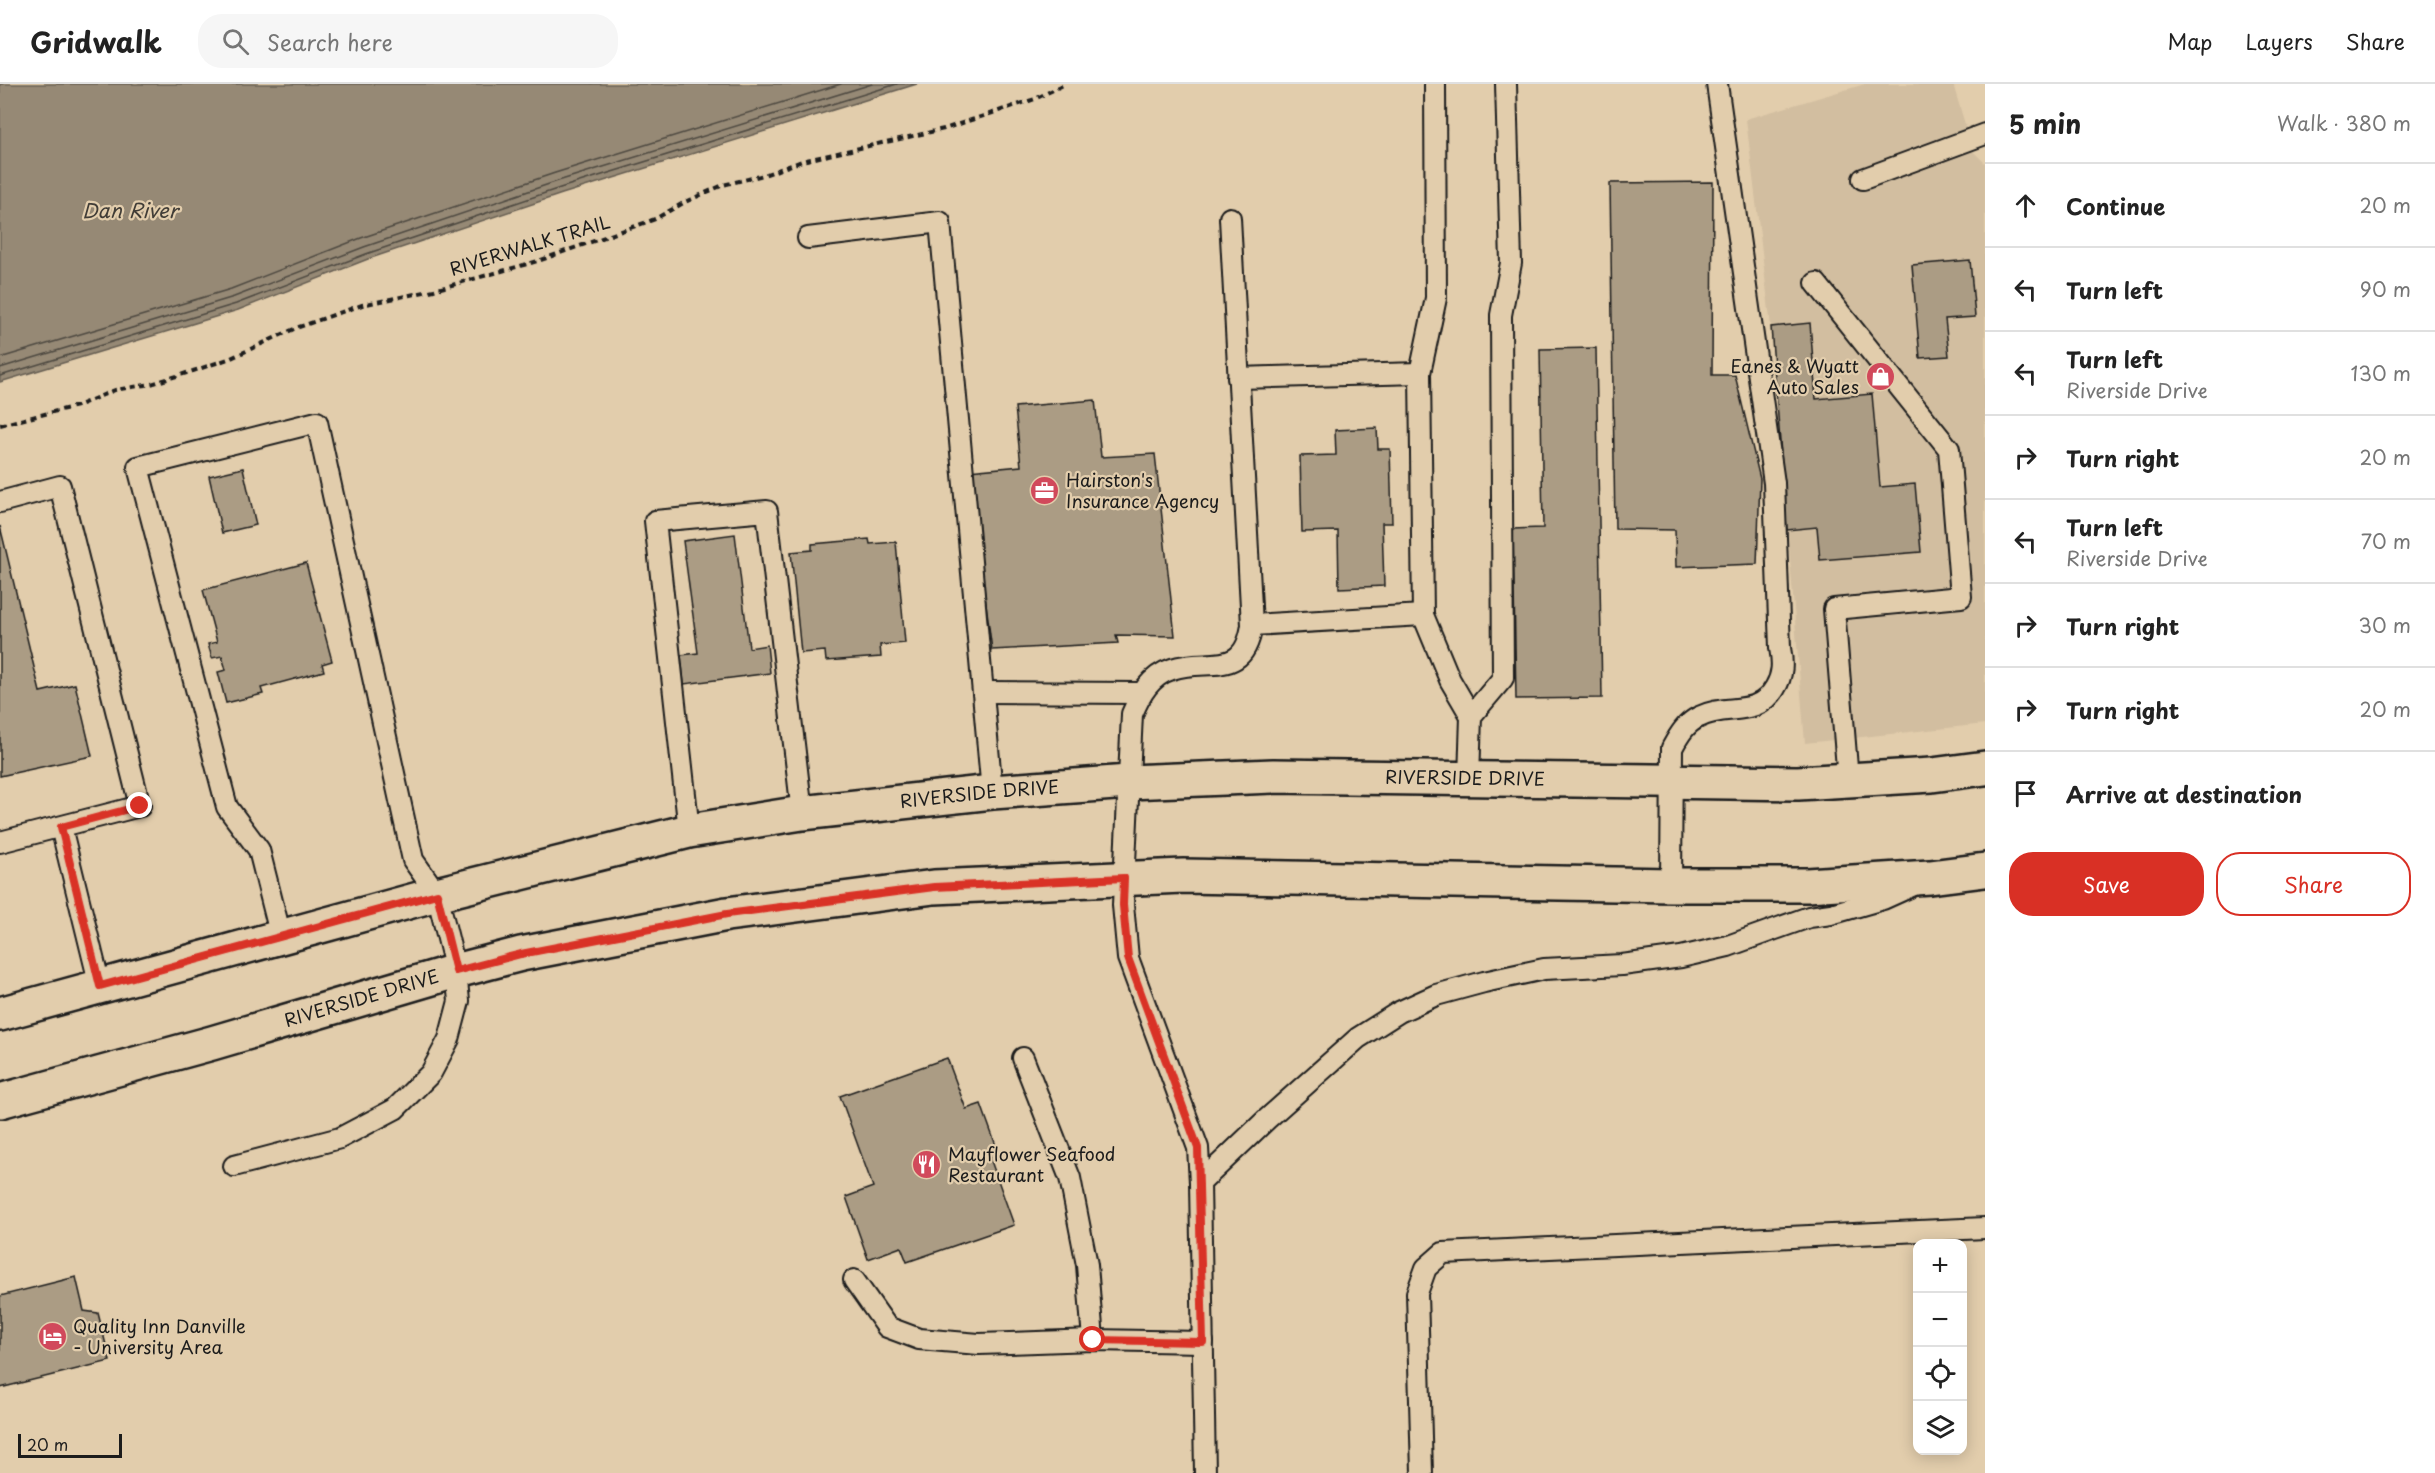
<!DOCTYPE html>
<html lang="en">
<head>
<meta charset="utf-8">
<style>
  body { margin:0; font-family:"Playpen Sans",sans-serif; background:#f6f6f6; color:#222 }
  .controls { position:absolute; right:18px; bottom:18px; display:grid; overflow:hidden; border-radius:12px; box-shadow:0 3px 15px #0003 }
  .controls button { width:54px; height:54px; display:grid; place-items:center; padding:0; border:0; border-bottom:2px solid #e0e0e0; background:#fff; color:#222; font:30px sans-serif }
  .scale { position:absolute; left:18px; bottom:15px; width:104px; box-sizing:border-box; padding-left:6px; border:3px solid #1c1c1c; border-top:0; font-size:16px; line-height:21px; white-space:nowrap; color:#1c1c1c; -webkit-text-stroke:4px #e2cdac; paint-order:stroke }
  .stop { position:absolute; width:18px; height:18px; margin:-14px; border:4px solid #d93025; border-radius:50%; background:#fff }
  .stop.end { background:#d93025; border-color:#fff; box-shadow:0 2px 6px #0008 }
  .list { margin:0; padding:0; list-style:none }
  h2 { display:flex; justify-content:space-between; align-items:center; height:78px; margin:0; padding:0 24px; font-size:26px }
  h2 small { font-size:20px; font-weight:400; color:#767676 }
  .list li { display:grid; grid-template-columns:39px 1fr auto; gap:18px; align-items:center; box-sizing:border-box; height:84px; padding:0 24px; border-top:2px solid #e0e0e0 }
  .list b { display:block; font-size:22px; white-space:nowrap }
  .list p { margin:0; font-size:20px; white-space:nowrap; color:#767676 }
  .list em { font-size:20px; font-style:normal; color:#767676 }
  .actions { display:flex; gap:12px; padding:18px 24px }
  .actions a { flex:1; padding:14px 0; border:2px solid #d93025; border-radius:24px; text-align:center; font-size:21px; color:#d93025 }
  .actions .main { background:#d93025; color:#fff }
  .icon { flex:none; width:33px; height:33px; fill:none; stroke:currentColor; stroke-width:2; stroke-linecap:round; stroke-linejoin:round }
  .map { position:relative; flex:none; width:1985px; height:1389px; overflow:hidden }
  header { display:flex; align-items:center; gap:36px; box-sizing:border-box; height:84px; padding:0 30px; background:#fff; border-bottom:2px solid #e0e0e0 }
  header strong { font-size:28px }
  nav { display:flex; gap:33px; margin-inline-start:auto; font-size:21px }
  .search { width:420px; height:54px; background:#f6f6f6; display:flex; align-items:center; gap:15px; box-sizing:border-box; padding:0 21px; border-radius:24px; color:#767676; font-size:22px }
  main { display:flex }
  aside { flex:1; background:#fff }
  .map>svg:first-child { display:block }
  .built { fill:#d2bea0 }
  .water { fill:#968975; stroke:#655d51; stroke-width:1.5 }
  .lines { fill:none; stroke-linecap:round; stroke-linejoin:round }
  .shore { stroke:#4d4840; stroke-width:1.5 }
  .building { fill:#ab9c84; stroke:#1c1c1c; stroke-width:1.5 }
  .lane-casing { stroke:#1c1c1c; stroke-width:24 }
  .primary-casing { stroke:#1c1c1c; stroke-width:38 }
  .path { stroke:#1c1c1c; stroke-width:4; stroke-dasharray:6 4.5; stroke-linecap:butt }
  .lane { stroke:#e2cdac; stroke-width:20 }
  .primary { stroke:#e2cdac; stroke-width:33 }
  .route { stroke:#d93025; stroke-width:8 }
  .labels { text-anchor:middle; stroke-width:4.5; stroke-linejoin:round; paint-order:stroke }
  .street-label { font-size:18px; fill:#1c1c1c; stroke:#e2cdac }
  .poi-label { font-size:18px; fill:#1c1c1c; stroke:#e2cdac; text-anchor:start }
  .water-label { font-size:20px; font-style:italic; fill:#413d37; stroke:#e2cdac }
</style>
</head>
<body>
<header>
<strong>Gridwalk</strong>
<div class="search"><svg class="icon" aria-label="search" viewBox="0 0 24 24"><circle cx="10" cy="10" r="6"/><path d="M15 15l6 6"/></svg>Search here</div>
<nav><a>Map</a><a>Layers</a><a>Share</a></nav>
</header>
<main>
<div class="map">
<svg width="1985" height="1389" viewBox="0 0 1985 1389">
  <rect width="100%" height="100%" fill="#e2cdac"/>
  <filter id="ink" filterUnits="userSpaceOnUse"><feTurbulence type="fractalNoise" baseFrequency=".0167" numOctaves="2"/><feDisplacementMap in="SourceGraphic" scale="12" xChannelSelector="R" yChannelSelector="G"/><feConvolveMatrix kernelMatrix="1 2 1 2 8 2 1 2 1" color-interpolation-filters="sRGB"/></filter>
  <g filter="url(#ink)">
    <!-- built -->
    <polygon class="built" points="1865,0 1953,0 1973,67 1985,79 1985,640 1805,659 1771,243 1746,35"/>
    <!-- water -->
    <polygon class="water" points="0,0 917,0 562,110 368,175 238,226 0,298"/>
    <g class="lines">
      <!-- shore -->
      <g class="shore">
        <polyline points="0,274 231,205 361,154 555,89 841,0"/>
        <polyline points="0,284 234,213 364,163 558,97 872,0"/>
        <polyline points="0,292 236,220 366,170 560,104 897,0"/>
      </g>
    </g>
    <!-- building -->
    <g class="building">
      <polygon points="1713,98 1712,291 1735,291 1760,395 1757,480 1676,483 1675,446 1615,445 1610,99"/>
      <polygon points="1970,176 1975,233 1945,235 1949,272 1920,274 1912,181"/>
      <polygon points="1810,239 1816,315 1872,310 1880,403 1915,400 1921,468 1820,476 1817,443 1787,446 1771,243"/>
      <polygon points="1596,264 1602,614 1516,615 1513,445 1543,444 1540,265"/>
      <polygon points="1095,316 1101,373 1155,370 1175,552 1116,551 1118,559 992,566 969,387 1021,382 1015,323"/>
      <polygon points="1377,344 1378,365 1390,365 1392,439 1382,439 1384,502 1339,504 1338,447 1302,448 1300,372 1336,371 1335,346"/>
      <polygon points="243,384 256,441 222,449 209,392"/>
      <polygon points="0,442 40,608 75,600 92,672 0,692"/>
      <polygon points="735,450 749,564 767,561 770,589 684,600 681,571 698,569 683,457"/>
      <polygon points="869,455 870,460 896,458 905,559 880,561 881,573 826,577 825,567 801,569 791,468 812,466 812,460"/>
      <polygon points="306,479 332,577 322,580 324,587 261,604 263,610 226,619 218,588 226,586 222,572 212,574 208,560 217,558 203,506"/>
      <polygon points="947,974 966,1025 981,1020 999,1070 990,1074 1014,1141 907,1178 901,1163 868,1175 846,1113 873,1103 840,1012"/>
      <polygon points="76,1193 84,1227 98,1229 110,1277 0,1304 0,1212"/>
    </g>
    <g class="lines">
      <defs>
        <g id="lane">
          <polyline points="1435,0 1436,214 1420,289 1423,531 1450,596 1471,632 1469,695"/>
          <polyline points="1863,95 1985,50"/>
          <polyline points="808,154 940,138 992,708"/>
          <polyline points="1816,199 1949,365 1961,513 1834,525 1848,696"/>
          <polyline points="1238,294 1420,289"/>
          <polyline points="0,418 60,402 140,722 0,758"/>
          <polyline points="1252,541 1423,531"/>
          <polyline points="983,608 1141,609"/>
          <polyline points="1471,632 1503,594 1501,231 1511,179 1506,0"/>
          <polyline points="61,743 100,902"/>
          <polyline points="689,747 655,437 767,427 802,729"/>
          <path d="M1671,801L1672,664C1679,651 1686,639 1699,633C1726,619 1758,634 1775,604C1783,591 1783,579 1780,564L1774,399L1717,0"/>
          <polyline points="1023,974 1070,1094 1087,1181 1093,1256"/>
          <polyline points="234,1082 340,1054 395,1025 431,989 449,955 459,917 456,887 437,810 413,776 317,338 138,383 227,723 259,766 281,853"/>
          <polyline points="1200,1099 1267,1035 1358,954 1399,928 1436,911 1484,898 1544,885 1622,881 1681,873 1728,862 1809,833 1831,830 1883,815 1914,801"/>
          <polyline points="854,1196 887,1243 919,1255 979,1260 1093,1256 1203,1258"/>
          <path d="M1205,1389L1200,1099L1198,1064L1128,874L1123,821L1132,630C1140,611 1150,592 1172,585C1209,573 1244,596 1252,541L1230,134"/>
          <polyline points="1422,1389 1417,1209 1426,1184 1443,1169 1985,1144"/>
        </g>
        <g id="primary">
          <path id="s1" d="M0,930L437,810L689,747L802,729L992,708L1129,698L1273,692L1798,699L1932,691L1985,684"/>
          <path id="s2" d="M0,1017L212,959L456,887L521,870L727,830L934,803L1183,792L1671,801H1807L1930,793L1985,786"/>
        </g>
      </defs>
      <!-- lane casing -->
      <use href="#lane" class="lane-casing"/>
      <!-- primary casing -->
      <use href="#primary" class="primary-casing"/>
      <!-- path -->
      <polyline class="path" points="0,341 77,322 115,306 151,300 193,287 231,274 296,244 362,221 434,206 538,177 655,135 685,118 723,101 764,91 802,77 944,45 1035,15 1065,0"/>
      <!-- lane -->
      <use href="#lane" class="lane"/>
      <!-- primary -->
      <use href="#primary" class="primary"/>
    </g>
  </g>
  <g class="lines" filter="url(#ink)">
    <!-- route -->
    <polyline class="route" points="140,722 61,743 100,902 437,810 456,887 521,870 727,830 934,803 1124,794 1123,821 1128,874 1198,1064 1203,1258 1093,1256"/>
  </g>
  <!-- icons -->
  <defs>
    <symbol id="shop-disc" viewBox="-11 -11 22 22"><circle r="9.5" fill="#d1495b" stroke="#e2cdac"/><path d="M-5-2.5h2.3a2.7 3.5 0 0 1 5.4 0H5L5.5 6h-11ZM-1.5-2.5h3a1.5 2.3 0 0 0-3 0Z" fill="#fff"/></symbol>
    <symbol id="office-disc" viewBox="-11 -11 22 22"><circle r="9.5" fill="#d1495b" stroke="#e2cdac"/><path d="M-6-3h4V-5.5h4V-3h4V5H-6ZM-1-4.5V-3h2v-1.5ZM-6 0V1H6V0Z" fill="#fff"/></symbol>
    <symbol id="restaurant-disc" viewBox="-11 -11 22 22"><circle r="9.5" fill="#d1495b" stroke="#e2cdac"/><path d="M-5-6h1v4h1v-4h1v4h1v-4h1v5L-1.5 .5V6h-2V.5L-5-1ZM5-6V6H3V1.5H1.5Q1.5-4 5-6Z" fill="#fff"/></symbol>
    <symbol id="hotel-disc" viewBox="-11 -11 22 22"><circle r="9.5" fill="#d1495b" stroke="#e2cdac"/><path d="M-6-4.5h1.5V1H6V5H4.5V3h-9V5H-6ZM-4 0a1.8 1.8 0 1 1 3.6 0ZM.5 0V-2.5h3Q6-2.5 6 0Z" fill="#fff"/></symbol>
  </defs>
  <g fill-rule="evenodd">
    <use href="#shop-disc" x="1864" y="276" width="33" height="33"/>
    <use href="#office-disc" x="1028" y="390" width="33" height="33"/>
    <use href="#restaurant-disc" x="910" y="1064" width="33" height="33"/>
    <use href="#hotel-disc" x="36" y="1236" width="33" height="33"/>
  </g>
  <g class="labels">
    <!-- street labels -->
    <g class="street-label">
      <text transform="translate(530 162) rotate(-17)" y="6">RIVERWALK TRAIL</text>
      <text dy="6" stroke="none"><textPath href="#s1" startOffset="1492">RIVERSIDE DRIVE</textPath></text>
      <text dy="6" stroke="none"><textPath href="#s1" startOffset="1006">RIVERSIDE DRIVE</textPath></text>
      <text dy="6" stroke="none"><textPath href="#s2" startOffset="376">RIVERSIDE DRIVE</textPath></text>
    </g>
    <!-- poi labels -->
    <g class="poi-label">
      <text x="1859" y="289" text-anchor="end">Eanes &amp; Wyatt<tspan x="1859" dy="21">Auto Sales</tspan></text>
      <text x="1066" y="403">Hairston's<tspan x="1066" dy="21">Insurance Agency</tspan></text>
      <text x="948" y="1077">Mayflower Seafood<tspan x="948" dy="21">Restaurant</tspan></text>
      <text x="73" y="1249">Quality Inn Danville<tspan x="73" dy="21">- University Area</tspan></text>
    </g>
    <!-- water labels -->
    <g class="water-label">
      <text x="130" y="134">Dan River</text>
    </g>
  </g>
</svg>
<div class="controls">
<button>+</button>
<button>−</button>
<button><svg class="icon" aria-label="locate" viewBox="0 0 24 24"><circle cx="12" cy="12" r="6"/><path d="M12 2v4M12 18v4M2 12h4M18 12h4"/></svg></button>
<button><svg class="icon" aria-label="layers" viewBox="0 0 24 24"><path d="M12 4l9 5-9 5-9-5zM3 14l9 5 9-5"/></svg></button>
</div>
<div class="scale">20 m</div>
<div class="stop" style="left:1093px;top:1256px"></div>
<div class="stop end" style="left:140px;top:722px"></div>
</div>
<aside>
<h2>5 min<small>Walk · 380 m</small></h2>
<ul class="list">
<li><svg class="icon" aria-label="ahead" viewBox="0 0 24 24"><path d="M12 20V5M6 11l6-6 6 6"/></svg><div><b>Continue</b></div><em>20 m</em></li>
<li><svg class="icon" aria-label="left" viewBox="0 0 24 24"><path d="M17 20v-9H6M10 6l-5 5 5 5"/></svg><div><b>Turn left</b></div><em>90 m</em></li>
<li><svg class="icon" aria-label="left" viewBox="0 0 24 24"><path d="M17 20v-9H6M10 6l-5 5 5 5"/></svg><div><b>Turn left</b><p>Riverside Drive</p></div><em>130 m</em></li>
<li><svg class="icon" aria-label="right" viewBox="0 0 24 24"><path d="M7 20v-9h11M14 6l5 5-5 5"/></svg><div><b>Turn right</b></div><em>20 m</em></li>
<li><svg class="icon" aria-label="left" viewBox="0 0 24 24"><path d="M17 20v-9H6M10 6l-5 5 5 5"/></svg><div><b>Turn left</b><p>Riverside Drive</p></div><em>70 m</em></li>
<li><svg class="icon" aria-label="right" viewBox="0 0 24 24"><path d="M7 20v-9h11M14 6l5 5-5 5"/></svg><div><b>Turn right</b></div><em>30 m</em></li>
<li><svg class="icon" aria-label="right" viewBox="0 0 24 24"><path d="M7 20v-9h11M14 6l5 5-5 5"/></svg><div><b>Turn right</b></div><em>20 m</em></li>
<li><svg class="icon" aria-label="arrive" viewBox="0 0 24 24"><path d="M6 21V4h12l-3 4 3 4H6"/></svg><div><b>Arrive at destination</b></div></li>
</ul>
<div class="actions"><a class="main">Save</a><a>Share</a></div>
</aside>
</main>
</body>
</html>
